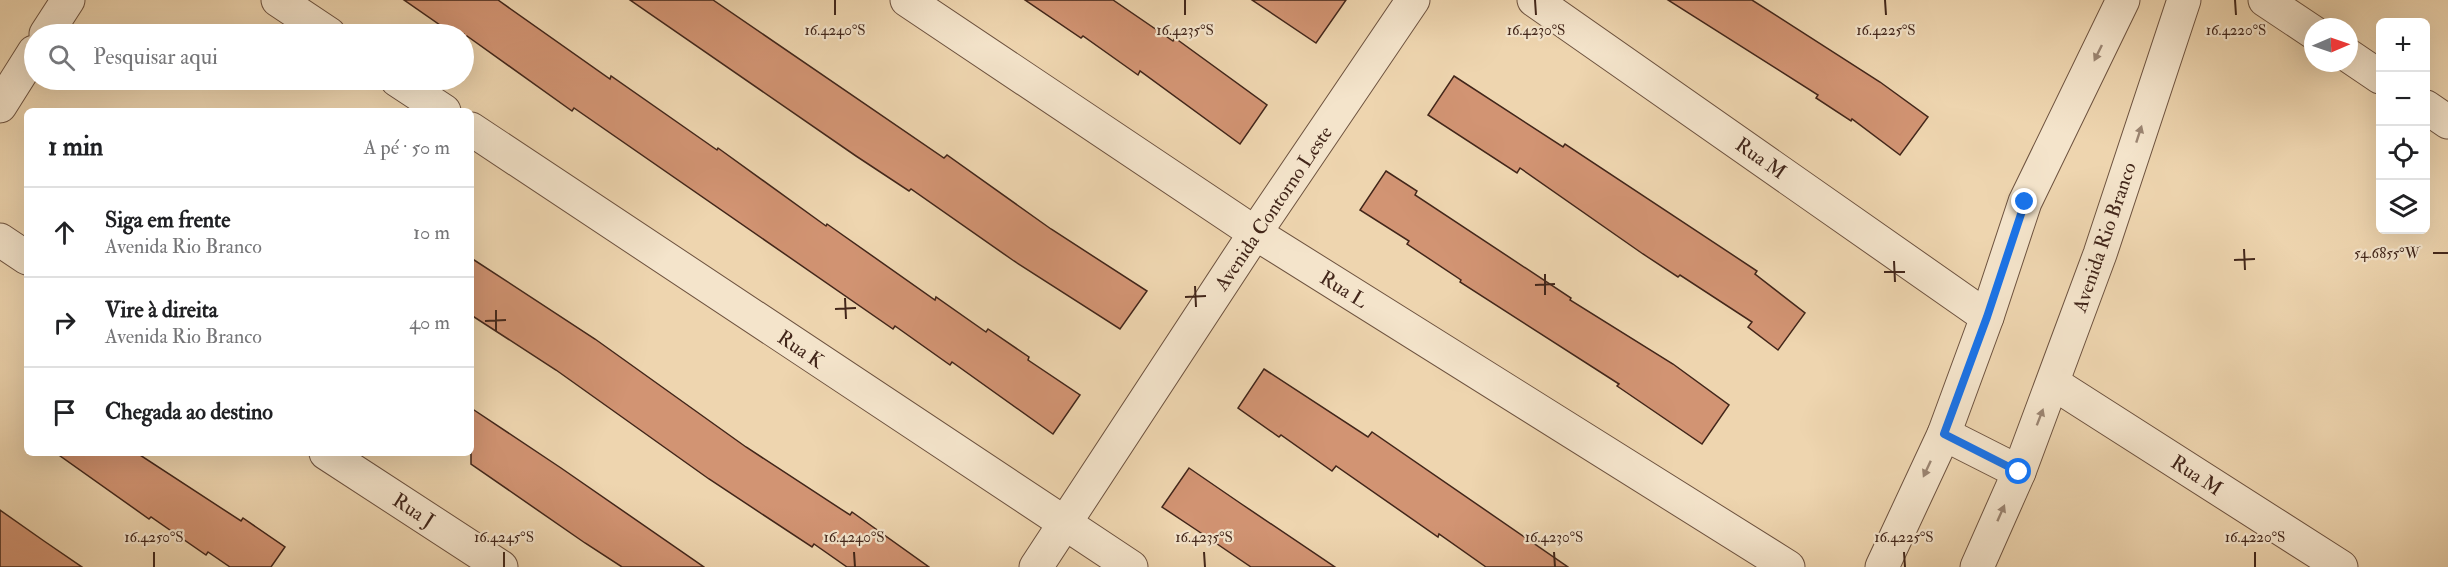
<!DOCTYPE html>
<html lang="pt">
<head>
<meta charset="utf-8">
<style>
  body { margin:0; font-family:"IM FELL Double Pica",serif; background:#f2f2f2; color:#202124 }
  .controls { position:absolute; right:18px; top:18px; display:grid; overflow:hidden; border-radius:9px; box-shadow:0 6px 24px #0002 }
  .controls button { width:54px; height:54px; display:grid; place-items:center; padding:0; border:0; border-bottom:2px solid #e0e0e0; background:#fff; color:#202124; font:30px sans-serif }
  .compass { position:absolute; left:2304px; top:18px; width:54px; height:54px; border-radius:50%; background:#fff; box-shadow:0 6px 24px #0002; rotate:88deg }
  .stop { position:absolute; width:18px; height:18px; margin:-14px; border:4px solid #1a73e8; border-radius:50%; background:#fff }
  .stop.end { background:#1a73e8; border-color:#fff; box-shadow:0 2px 6px #0008 }
  .list { margin:0; padding:0; list-style:none }
  h2 { display:flex; justify-content:space-between; align-items:center; height:78px; margin:0; padding:0 24px; font-size:26px }
  h2 small { font-size:20px; font-weight:400; color:#757577 }
  .list li { display:grid; grid-template-columns:39px 1fr auto; gap:18px; align-items:center; box-sizing:border-box; height:90px; padding:0 24px; border-top:2px solid #e0e0e0 }
  .list b { display:block; font-size:22px; white-space:nowrap }
  .list p { margin:0; font-size:20px; white-space:nowrap; color:#757577 }
  .list em { font-size:20px; font-style:normal; color:#757577 }
  .icon { flex:none; width:33px; height:33px; fill:none; stroke:currentColor; stroke-width:2; stroke-linecap:round; stroke-linejoin:round }
  .map { position:relative; flex:none; width:2448px; height:567px; overflow:hidden }
  .search { position:absolute; background:#fff; box-shadow:0 6px 24px #0002; left:24px; top:24px; width:450px; height:66px; display:flex; align-items:center; gap:15px; box-sizing:border-box; padding:0 21px; border-radius:33px; color:#757577; font-size:22px }
  .panel { position:absolute; background:#fff; box-shadow:0 6px 24px #0002; left:24px; top:108px; width:450px; height:348px; border-radius:9px }
  .map>svg:first-child { display:block }
  .building { fill:#d29473; stroke:#42261a; stroke-width:1.5 }
  .lines { fill:none; stroke-linecap:round; stroke-linejoin:round }
  .minor-casing { stroke:#6d523f; stroke-width:35 }
  .tertiary-casing { stroke:#6d523f; stroke-width:35 }
  .minor { stroke:#f4e4cb; stroke-width:33 }
  .tertiary { stroke:#f4e4cb; stroke-width:33 }
  .oneway { fill:#9b8572 }
  .route { stroke:#1a73e8; stroke-width:8 }
  .ticks { fill:none; stroke:#42261a; stroke-width:2 }
  .labels { text-anchor:middle; stroke-width:4.5; stroke-linejoin:round; paint-order:stroke }
  .street-label { font-size:20px; fill:#42261a; stroke:#f4e4cb }
  .ticks-label { font-size:15px; text-anchor:middle; fill:#42261a; stroke:#f4e4cb; stroke-width:4.5; stroke-linejoin:round; paint-order:stroke }
</style>
</head>
<body>
<div class="map">
<svg width="2448" height="567" viewBox="0 0 2448 567">
  <rect width="100%" height="100%" fill="#eed5af"/>
  <filter id="stains"><feTurbulence type="fractalNoise" baseFrequency=".00333" numOctaves="4"/><feColorMatrix values="0 0 0 0 .2 0 0 0 0 .09 0 0 0 0 .02 0 0 0 .5 -.17"/></filter>
  <radialGradient id="worn" r=".72"><stop offset=".6" stop-color="#630" stop-opacity="0"/><stop offset="1" stop-color="#630" stop-opacity=".3"/></radialGradient>
  <!-- building -->
  <g class="building">
    <polygon points="404,0 498,0 610,79 611,76 717,150 718,148 826,226 827,224 935,300 936,297 986,332 988,329 1029,357 1028,360 1080,395 1053,434 952,362 950,365 895,326 893,329 574,108 572,111 467,36 464,41 464,34 453,34"/>
    <polygon points="630,0 713,0 944,158 947,155 1051,229 1147,291 1120,329 1014,261 911,189 909,191 856,156"/>
    <polygon points="1025,0 1113,0 1173,41 1175,38 1267,105 1240,144 1140,71 1138,75 1083,36 1081,38"/>
    <polygon points="1252,0 1346,0 1316,43"/>
    <polygon points="1668,0 1752,0 1880,82 1928,117 1900,155 1852,119 1851,121 1816,98 1818,95"/>
    <polygon points="1454,76 1563,147 1565,144 1757,271 1755,274 1805,313 1778,350 1748,327 1752,322 1680,275 1678,277 1643,254 1520,168 1517,173 1428,115"/>
    <polygon points="1386,171 1417,191 1415,195 1571,298 1570,300 1673,364 1729,405 1702,444 1617,386 1619,384 1460,282 1461,280 1407,244 1409,241 1360,210"/>
    <polygon points="471,258 595,339 746,447 850,515 852,512 929,567 847,567 814,544 812,547 709,479 556,370 471,315"/>
    <polygon points="1264,369 1368,437 1372,432 1568,567 1486,567 1439,534 1438,537 1336,466 1332,471 1281,435 1279,437 1238,408"/>
    <polygon points="471,408 561,468 704,567 622,567 585,543 471,464"/>
    <polygon points="56,453 137,453 241,521 243,518 285,547 271,567 230,567 208,552 206,555 151,517 149,519"/>
    <polygon points="1189,468 1240,503 1335,567 1251,567 1204,535 1162,507"/>
    <polygon points="0,510 44,541 82,567 0,567"/>
  </g>
  <g class="lines">
    <defs>
      <g id="minor">
        <polyline points="278,0 329,34"/>
        <polyline points="907,0 1255,233 1788,567"/>
        <polyline points="1534,0 1987,317"/>
        <polyline points="2265,0 2313,32"/>
        <polyline points="46,34 68,0"/>
        <polyline points="2349,56 2380,77"/>
        <polyline points="397,80 444,111"/>
        <polyline points="0,106 34,52"/>
        <polyline points="2426,107 2448,122"/>
        <polyline points="471,129 1131,567"/>
        <polyline points="0,240 27,258"/>
        <polyline points="2053,383 2341,567"/>
        <polyline points="326,453 501,567"/>
        <polyline points="1036,567 1255,233 1413,0"/>
      </g>
      <g id="tertiary">
        <polyline points="1944,434 2019,472 1977,567"/>
        <polyline points="2019,472 2100,254 2184,0"/>
        <polyline points="1882,567 1944,434 1987,317 2025,202 2123,0"/>
      </g>
    </defs>
    <!-- minor casing -->
    <use href="#minor" class="minor-casing"/>
    <!-- tertiary casing -->
    <use href="#tertiary" class="tertiary-casing"/>
    <!-- minor -->
    <use href="#minor" class="minor"/>
    <!-- tertiary -->
    <use href="#tertiary" class="tertiary"/>
  </g>
  <!-- one-way arrows -->
  <defs><path id="oneway-solid" d="M-6-.8H1V-3.2L6.5 0L1 3.2V.8H-6Z" transform="scale(1.5)"/></defs>
  <g class="oneway">
    <use href="#oneway-solid" transform="translate(2098 53) rotate(116)"/>
    <use href="#oneway-solid" transform="translate(2139 134) rotate(-72)"/>
    <use href="#oneway-solid" transform="translate(2040 417) rotate(-69)"/>
    <use href="#oneway-solid" transform="translate(1927 469) rotate(115)"/>
    <use href="#oneway-solid" transform="translate(2001 513) rotate(-66)"/>
  </g>
  <g class="lines">
    <!-- route -->
    <polyline class="route" points="2019,472 1944,434 1987,317 2025,202"/>
  </g>
  <!-- ticks -->
  <path class="ticks" d="M835,0V15M1185,0V15M1535,0L1536,15M1885,0L1886,15M2235,0L2236,15M2244,249L2245,270M2433,253H2448M2234,260L2255,259M1894,261L1895,282M1884,272H1905M1545,274V295M1535,285L1555,284M1195,286L1196,307M1185,297L1206,296M845,298L846,319M835,309L856,308M496,310V331M485,321L506,320M154,552V567M504,552V567M854,552L855,567M1204,552L1205,567M1554,552L1555,567M1904,552L1905,567M2255,552V567"/>
  <g class="labels">
    <!-- street labels -->
    <g class="street-label">
      <text transform="translate(1761 158) rotate(35)" y="7">Rua M</text>
      <text transform="translate(1273 208) rotate(-56)" y="7">Avenida Contorno Leste</text>
      <text transform="translate(2104 237) rotate(-71)" y="7">Avenida Rio Branco</text>
      <text transform="translate(1344 289) rotate(32)" y="7">Rua L</text>
      <text transform="translate(801 349) rotate(34)" y="7">Rua K</text>
      <text transform="translate(2197 475) rotate(33)" y="7">Rua M</text>
      <text transform="translate(414 510) rotate(33)" y="7">Rua J</text>
    </g>
  </g>
  <g class="ticks-label">
    <text x="835" y="35">16.4240°S</text>
    <text x="1185" y="35">16.4235°S</text>
    <text x="1536" y="35">16.4230°S</text>
    <text x="1886" y="35">16.4225°S</text>
    <text x="2236" y="35">16.4220°S</text>
    <text x="2387" y="258">54.6855°W</text>
    <text x="154" y="542">16.4250°S</text>
    <text x="504" y="542">16.4245°S</text>
    <text x="854" y="542">16.4240°S</text>
    <text x="1204" y="542">16.4235°S</text>
    <text x="1554" y="542">16.4230°S</text>
    <text x="1904" y="542">16.4225°S</text>
    <text x="2255" y="542">16.4220°S</text>
  </g>
  <rect width="100%" height="100%" filter="url(#stains)"/>
  <rect width="100%" height="100%" fill="url(#worn)"/>
</svg>
<div class="controls">
<button>+</button>
<button>−</button>
<button><svg class="icon" aria-label="locate" viewBox="0 0 24 24"><circle cx="12" cy="12" r="6"/><path d="M12 2v4M12 18v4M2 12h4M18 12h4"/></svg></button>
<button><svg class="icon" aria-label="layers" viewBox="0 0 24 24"><path d="M12 4l9 5-9 5-9-5zM3 14l9 5 9-5"/></svg></button>
</div>
<svg class="compass" viewBox="-18 -18 36 36"><path d="M0-13l5 13h-10z" fill="#e53935"/><path d="M0 13l5-13h-10z" fill="#757577"/></svg>
<div class="stop" style="left:2019px;top:472px"></div>
<div class="stop end" style="left:2025px;top:202px"></div>
<div class="search"><svg class="icon" aria-label="search" viewBox="0 0 24 24"><circle cx="10" cy="10" r="6"/><path d="M15 15l6 6"/></svg>Pesquisar aqui</div>
<section class="panel">
<h2>1 min<small>A pé · 50 m</small></h2>
<ul class="list">
<li><svg class="icon" aria-label="ahead" viewBox="0 0 24 24"><path d="M12 20V5M6 11l6-6 6 6"/></svg><div><b>Siga em frente</b><p>Avenida Rio Branco</p></div><em>10 m</em></li>
<li><svg class="icon" aria-label="right" viewBox="0 0 24 24"><path d="M7 20v-9h11M14 6l5 5-5 5"/></svg><div><b>Vire à direita</b><p>Avenida Rio Branco</p></div><em>40 m</em></li>
<li><svg class="icon" aria-label="arrive" viewBox="0 0 24 24"><path d="M6 21V4h12l-3 4 3 4H6"/></svg><div><b>Chegada ao destino</b></div></li>
</ul>
</section>
</div>
</body>
</html>
